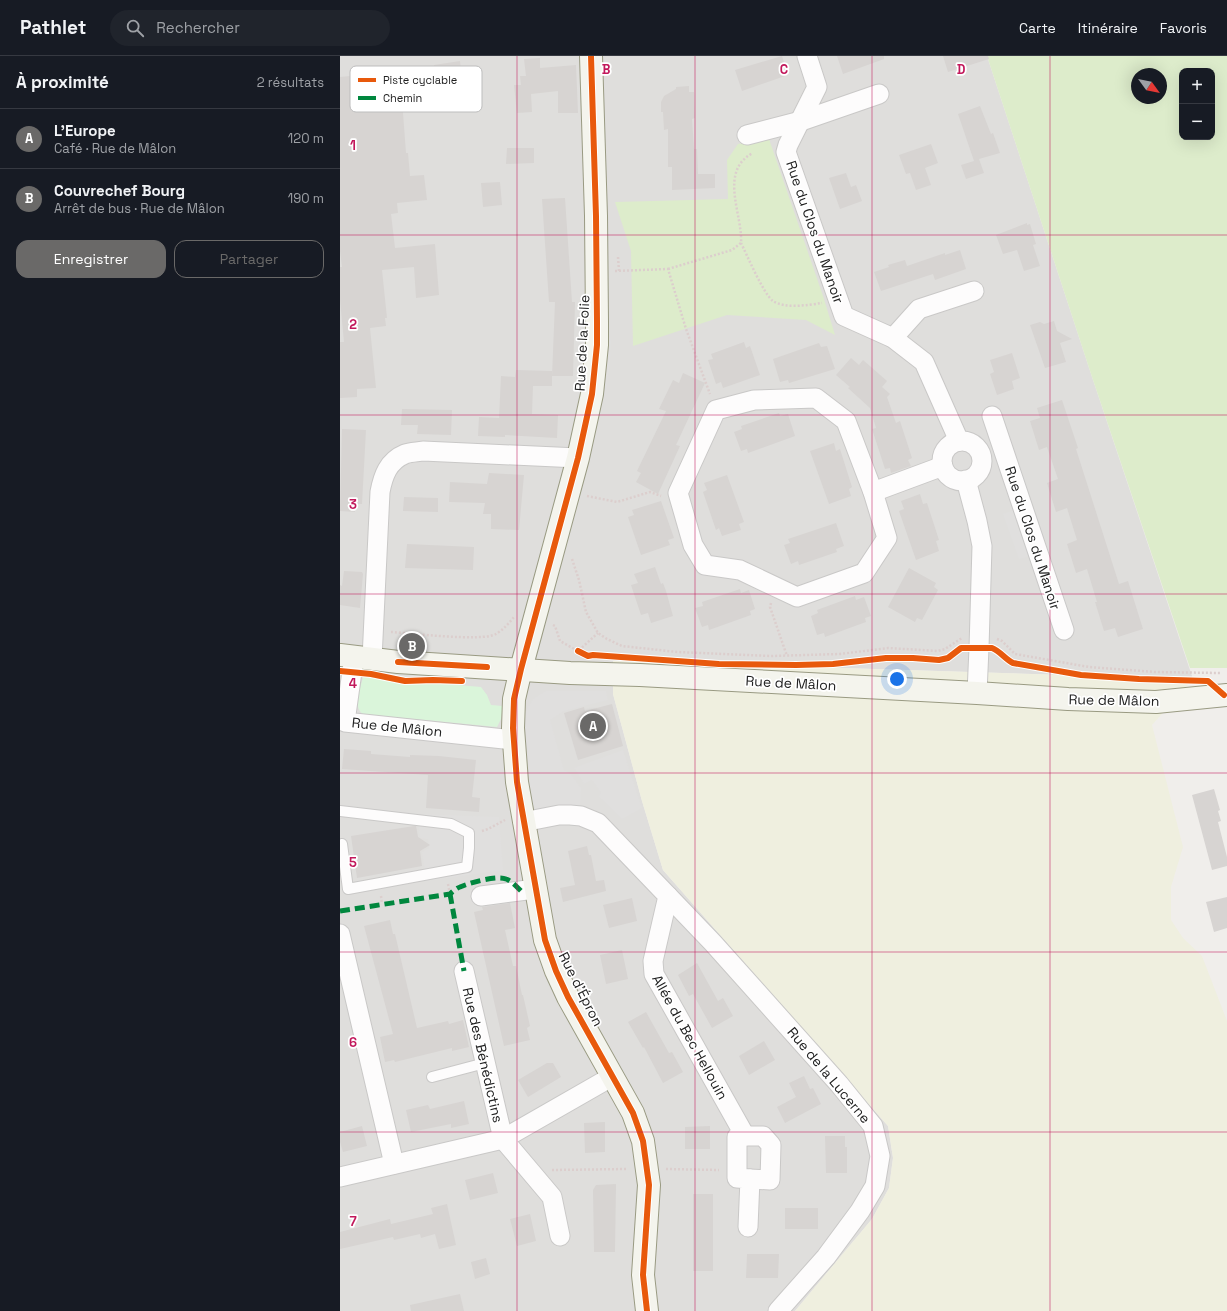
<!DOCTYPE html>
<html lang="fr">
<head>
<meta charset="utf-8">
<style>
  body { margin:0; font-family:"Space Grotesk",sans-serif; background:#20242c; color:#f1f3f6 }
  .controls { position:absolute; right:12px; top:12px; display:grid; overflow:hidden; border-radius:8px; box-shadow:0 4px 16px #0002 }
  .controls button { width:36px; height:36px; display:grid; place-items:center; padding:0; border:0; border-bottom:1px solid #363941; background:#171b24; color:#f1f3f6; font:20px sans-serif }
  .compass { position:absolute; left:791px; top:12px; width:36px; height:36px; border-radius:50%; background:#171b24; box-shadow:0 4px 16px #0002; rotate:123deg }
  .you { position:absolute; left:557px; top:623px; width:14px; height:14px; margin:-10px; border:3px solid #fff; border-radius:50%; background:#1a73e8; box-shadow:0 0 0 6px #1a73e833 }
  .badge { display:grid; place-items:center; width:26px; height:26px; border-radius:50%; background:#6a6968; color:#fff; font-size:13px; font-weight:700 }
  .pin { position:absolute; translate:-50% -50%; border:2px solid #fff; box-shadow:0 1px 4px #0006 }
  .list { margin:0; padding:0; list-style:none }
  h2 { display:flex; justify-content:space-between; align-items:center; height:52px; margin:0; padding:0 16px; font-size:17px }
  h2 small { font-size:13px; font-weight:400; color:#9ea1a6 }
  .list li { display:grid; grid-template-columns:26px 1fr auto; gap:12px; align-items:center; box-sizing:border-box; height:60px; padding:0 16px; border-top:1px solid #363941 }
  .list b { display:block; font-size:15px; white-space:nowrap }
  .list p { margin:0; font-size:13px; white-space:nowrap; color:#9ea1a6 }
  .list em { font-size:13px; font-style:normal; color:#9ea1a6 }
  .actions { display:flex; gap:8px; padding:12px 16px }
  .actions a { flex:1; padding:9px 0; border:1px solid #6a6968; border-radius:12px; text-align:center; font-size:14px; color:#6a6968 }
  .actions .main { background:#6a6968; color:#fff }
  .icon { flex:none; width:22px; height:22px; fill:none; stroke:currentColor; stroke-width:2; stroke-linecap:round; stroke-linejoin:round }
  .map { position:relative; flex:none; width:887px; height:1255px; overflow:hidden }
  header { display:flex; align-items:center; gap:24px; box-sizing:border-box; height:56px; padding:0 20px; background:#171b24; border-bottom:1px solid #363941 }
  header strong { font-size:19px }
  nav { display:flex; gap:22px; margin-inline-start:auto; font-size:14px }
  .search { width:280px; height:36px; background:#20242c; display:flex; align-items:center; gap:10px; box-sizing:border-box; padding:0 14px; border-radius:22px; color:#9ea1a6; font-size:15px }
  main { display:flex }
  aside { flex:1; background:#171b24 }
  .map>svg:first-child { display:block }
  .residential { fill:#dfdedc }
  .farmland { fill:#efefdf }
  .grass { fill:#ddeccb; fill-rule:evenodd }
  .park { fill:#daf5da }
  .parking { fill:#e0dfde }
  .building { fill:#d7d4d2 }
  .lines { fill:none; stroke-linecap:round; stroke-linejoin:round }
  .lane-casing { stroke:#c9c8c7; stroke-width:12 }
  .street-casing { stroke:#c9c8c7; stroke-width:21 }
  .secondary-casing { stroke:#999a82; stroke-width:24 }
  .path { stroke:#dccecd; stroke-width:2.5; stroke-dasharray:2 2; stroke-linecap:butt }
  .lane { stroke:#fdfcfc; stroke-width:10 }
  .street { stroke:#fdfcfc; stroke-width:19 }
  .secondary { stroke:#f4f4ed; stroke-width:22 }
  .quiet { stroke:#00873e; stroke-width:5; stroke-dasharray:10 5; stroke-linecap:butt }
  .cycleway-casing { stroke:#fff; stroke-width:8 }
  .cycleway { stroke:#e8590c; stroke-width:6 }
  .grid { fill:none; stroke:#c2185b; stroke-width:1; stroke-opacity:0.55 }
  .labels { text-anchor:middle; stroke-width:3.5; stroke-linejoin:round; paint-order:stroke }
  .street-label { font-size:14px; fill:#222; stroke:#fff }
  .key { fill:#fff; stroke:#bdbdbd; stroke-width:1 }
  .key-label { font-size:11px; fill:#222 }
  .grid-label { font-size:13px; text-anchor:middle; font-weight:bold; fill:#c2185b; stroke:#fff; stroke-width:3.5; stroke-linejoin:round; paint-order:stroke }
</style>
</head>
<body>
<header>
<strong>Pathlet</strong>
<div class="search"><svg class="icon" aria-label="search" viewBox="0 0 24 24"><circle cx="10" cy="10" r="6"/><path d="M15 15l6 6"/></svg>Rechercher</div>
<nav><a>Carte</a><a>Itinéraire</a><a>Favoris</a></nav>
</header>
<main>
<aside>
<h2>À proximité<small>2 résultats</small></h2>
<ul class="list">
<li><span class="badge">A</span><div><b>L'Europe</b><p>Café · Rue de Mâlon</p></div><em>120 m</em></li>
<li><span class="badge">B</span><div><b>Couvrechef Bourg</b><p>Arrêt de bus · Rue de Mâlon</p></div><em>190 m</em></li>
</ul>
<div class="actions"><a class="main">Enregistrer</a><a>Partager</a></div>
</aside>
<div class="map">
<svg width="887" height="1255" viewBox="0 0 887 1255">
  <rect width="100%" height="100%" fill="#f0eeeb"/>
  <!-- residential -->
  <polygon class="residential" points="0,0 647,0 752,321 853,623 274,605 273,638 302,745 323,814 548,1070 553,1102 549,1132 532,1163 455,1255 0,1255"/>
  <!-- farmland -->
  <polygon class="farmland" points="273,605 853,623 812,669 843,791 831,831 831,864 843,882 862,900 887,965 887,1255 455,1255 532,1163 549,1132 553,1102 548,1070 323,814 302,745 273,638"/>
  <!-- grass -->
  <g class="grass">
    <path d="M647,0H887V612H850L752,321ZM842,15H872V81H842ZM797,18H821V42H797Z"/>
    <polygon points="429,83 483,240 495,279 466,264 387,259 293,290 291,195 275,146 388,143 387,104 398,88"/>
  </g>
  <!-- park -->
  <path class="park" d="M23,621L78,627H96L141,631L147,639L151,649L163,650L161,663L157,671L23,658C12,651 21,631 23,621Z"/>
  <!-- parking -->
  <g class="parking">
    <polygon points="267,281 271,282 270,306 267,327 262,352 252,389 248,389"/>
    <polygon points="677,453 693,499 679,503 663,458"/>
    <polygon points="206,635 266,635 268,644 224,655 210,664 224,714 231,718 241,732 240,751 209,754 195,753 190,745 185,722 185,656 193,643"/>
    <polygon points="283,694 302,752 282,763 259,741 261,737 252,724 244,728 234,712"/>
    <polygon points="77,758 159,761 163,814 86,825 82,796 89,792 88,783 80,782"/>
  </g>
  <!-- building -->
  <g class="building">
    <polygon points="442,0 448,19 402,35 395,14"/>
    <polygon points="497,0 544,0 544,3 503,18"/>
    <polygon points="603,0 648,0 649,3 608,16"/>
    <polygon points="200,2 200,12 236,9 238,57 218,57 218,35 191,38 192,56 177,57 174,29 181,29 180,20 186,20 184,3"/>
    <polygon points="120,5 123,34 97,37 94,9"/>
    <polygon points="20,19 21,27 41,25 42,33 61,30 66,97 68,97 70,120 84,119 87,144 57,147 58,157 51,158 55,192 95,188 99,239 76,242 74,211 42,214 47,262 45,262 46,270 30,272 36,332 17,333 17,341 0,342 0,286 4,286 0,244 0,211 2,211 0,195 0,21"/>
    <polygon points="349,30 349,36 354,36 355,62 352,63 354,93 357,93 358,118 375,118 375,132 332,134 332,111 328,111 328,73 324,74 323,56 321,56 321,46 324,40 336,33 336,31"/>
    <polygon points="640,50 651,78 653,77 660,97 639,103 644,117 626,123 621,109 634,105 618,58"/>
    <polygon points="591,88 598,107 585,112 591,129 576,134 570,117 566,118 559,99"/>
    <polygon points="167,92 194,92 194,107 166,108"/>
    <polygon points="506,117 511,131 516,129 522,145 500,153 489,122"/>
    <polygon points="160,126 162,149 143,151 141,127"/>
    <polygon points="225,142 232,246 235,246 233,320 212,320 215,246 209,246 202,143"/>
    <polygon points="687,167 687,169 690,168 696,188 693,189 700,210 684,215 677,194 663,198 656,179"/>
    <polygon points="620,194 626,213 595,224 593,218 541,235 534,216 549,211 548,209 565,204 567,210 605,197 605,199"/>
    <polygon points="714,265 717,275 732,283 720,287 726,306 705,312 690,269 700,266 704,268"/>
    <polygon points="404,286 406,292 410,290 420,319 383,332 381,326 376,328 368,304 373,303 371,298"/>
    <polygon points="479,287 481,291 487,290 495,313 449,327 448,324 440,326 433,303"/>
    <polygon points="672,297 680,322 672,325 674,333 657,339 650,318 654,316 650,304"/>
    <polygon points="511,302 519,309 523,304 547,325 542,331 550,338 547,341 556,367 560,365 572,402 568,404 571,410 551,417 550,412 545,413 532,373 536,372 530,352 508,332 510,331 496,319"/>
    <polygon points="176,314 212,315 212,330 193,330 192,358 218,359 217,382 165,379 165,381 138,380 139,361 159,362 161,320 175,321"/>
    <polygon points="343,317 365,327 336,389 340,390 318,438 296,426 301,417 297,415 326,355 319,353 333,324 339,327"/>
    <polygon points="722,344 738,392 736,393 779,528 788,525 803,573 778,581 775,572 764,575 755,546 757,546 747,513 736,517 727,488 737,484 727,452 716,456 707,427 718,423 707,391 699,394 690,365 700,362 697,352"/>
    <polygon points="62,353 112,354 111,379 77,378 78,369 61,369"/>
    <polygon points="439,357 440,360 448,358 455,380 408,397 407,393 401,395 394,376 402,373 401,370"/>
    <polygon points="2,373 26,374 22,448 15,448 15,456 0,455"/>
    <polygon points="494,387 496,395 500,393 512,431 509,433 511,440 489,448 470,395"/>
    <polygon points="149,417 184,419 179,474 151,473 151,458 143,458 145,447 109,446 110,426 147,428"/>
    <polygon points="387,419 404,466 399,468 401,474 382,480 379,472 376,474 363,436 367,434 364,427"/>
    <polygon points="580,438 583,448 587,447 599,484 596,485 599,495 576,504 559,455 564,453 561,445"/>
    <polygon points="64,441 98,442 98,456 63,455"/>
    <polygon points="321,445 334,482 328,484 330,489 301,499 288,461 294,459 292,454"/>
    <polygon points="496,467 504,490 496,493 497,496 459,509 458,505 451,508 444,489 450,487 448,483"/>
    <polygon points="67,488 134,491 133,514 65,512"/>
    <polygon points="315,511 321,528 323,527 326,535 333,560 311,567 308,557 301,559 291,529 298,527 294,518"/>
    <polygon points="569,512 596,527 594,531 598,534 582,564 577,562 575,566 548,551"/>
    <polygon points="4,515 22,516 23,518 20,552 0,549 0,529 2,530"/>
    <polygon points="400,533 401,537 409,534 415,553 410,555 411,559 369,574 368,569 362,571 355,552 363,550 362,546"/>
    <polygon points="515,540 516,544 524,541 531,560 525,562 526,566 485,581 484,577 477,579 471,560 478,557 477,554"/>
    <polygon points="272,648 283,690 238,704 224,657 244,651 245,655"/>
    <polygon points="4,693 31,695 31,698 70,701 70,699 99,700 136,704 132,741 140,742 139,756 86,752 88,719 2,713"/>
    <polygon points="874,733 880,754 878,755 881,765 878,766 887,801 887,810 872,814 852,739"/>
    <polygon points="74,770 76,770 78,781 90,789 80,795 82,810 17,822 11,780"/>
    <polygon points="247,790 249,799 251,799 256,825 264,824 266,835 223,846 220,832 235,829 228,795"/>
    <polygon points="887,841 887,872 874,876 866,846"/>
    <polygon points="292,842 297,865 269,872 263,849"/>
    <polygon points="170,847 175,872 165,874 173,910 176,910 182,939 183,939 190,970 187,972 190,984 164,990 134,856 143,854 142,851"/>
    <polygon points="50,864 53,878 55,878 77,972 108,965 109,968 123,964 129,991 112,995 112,992 55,1006 54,1004 45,1006 40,981 53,978 24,870"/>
    <polygon points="282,894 288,923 266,928 260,899"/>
    <polygon points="357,907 378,945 383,942 393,960 372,972 353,938 349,940 338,919"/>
    <polygon points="306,956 329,997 332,996 343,1016 323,1027 304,991 303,992 288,966"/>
    <polygon points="424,985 435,1004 409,1019 399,1000"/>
    <polygon points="207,1007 213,1007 221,1021 188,1041 178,1024"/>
    <polygon points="464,1020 470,1033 473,1032 481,1048 445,1067 437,1051 456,1041 449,1027"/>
    <polygon points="124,1045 129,1068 111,1072 111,1068 71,1076 66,1054 88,1049 90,1053"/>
    <polygon points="265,1066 265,1096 245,1097 244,1067"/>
    <polygon points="22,1070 27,1090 3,1096 0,1086 0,1076"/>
    <polygon points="370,1070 370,1093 345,1093 345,1071"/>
    <polygon points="485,1080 505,1080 505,1091 507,1091 507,1117 486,1117"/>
    <polygon points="153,1117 158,1137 130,1144 125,1124"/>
    <polygon points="276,1128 275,1196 254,1196 253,1134 256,1129"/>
    <rect x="353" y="1138" width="20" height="77"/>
    <polygon points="107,1148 116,1189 99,1193 95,1178 81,1182 80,1178 54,1184 53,1181 0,1193 0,1176 50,1163 51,1168 93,1158 91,1152"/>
    <rect x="445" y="1152" width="33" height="21"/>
    <polygon points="190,1158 196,1185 177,1190 170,1163"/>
    <polygon points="407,1198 439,1198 438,1222 406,1222"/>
    <polygon points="146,1202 150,1218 135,1223 131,1206"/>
    <polygon points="120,1238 124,1255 71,1255 70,1249"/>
  </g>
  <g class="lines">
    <defs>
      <g id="lane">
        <polyline points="0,755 111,768 129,777 129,792 127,811 8,833 2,788"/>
        <polyline points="92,1021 145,1007"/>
      </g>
      <g id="street">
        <polyline points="467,0 477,31 448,89 446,96 504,260 553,282 584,306 619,385"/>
        <polyline points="407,79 461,65 539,38"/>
        <polyline points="553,282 579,253 634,235"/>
        <polygon points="476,342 506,365 533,436 547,482 524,517 457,541 400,514 365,509 353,489 338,437 376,354 414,344"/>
        <polyline points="652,360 724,574"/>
        <circle cx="622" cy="405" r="20"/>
        <polyline points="626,424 637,465 642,490 639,592 637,637"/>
        <polyline points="533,436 603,410"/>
        <polyline points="14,601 5,666 174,684"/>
        <path d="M32,603L40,436C43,420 48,405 65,398C70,396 78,396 83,395L238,402"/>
        <polyline points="183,766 219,759 230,759 241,760 258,767 328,840 313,905 314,918 405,1080 397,1081 397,1122 410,1123 408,1171"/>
        <polyline points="141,840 195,833"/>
        <polyline points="328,840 373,887 499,1028 533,1070 540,1100 535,1130 520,1155 486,1201 438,1255"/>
        <polyline points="0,878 54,1108"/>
        <polyline points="124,915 163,1083 212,1141 220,1180"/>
        <polyline points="405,1080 423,1080 431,1089 430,1124 410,1123"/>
        <polyline points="0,1121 163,1083 273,1020"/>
      </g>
      <g id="secondary">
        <polyline points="251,0 256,160 257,266 257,289 252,338 238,402 181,613 174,643 173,672 177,726 205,884 216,915 228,941 293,1057 303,1085 309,1129 303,1219 307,1255"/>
        <polyline points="0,599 58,606 230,617 300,619 637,637 728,643 816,646 887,639"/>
      </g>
    </defs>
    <!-- lane casing -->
    <use href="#lane" class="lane-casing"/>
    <!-- street casing -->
    <use href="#street" class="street-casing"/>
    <!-- secondary casing -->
    <use href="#secondary" class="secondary-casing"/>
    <!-- path -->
    <g class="path">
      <path d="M401,187C407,199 424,239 433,245C445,253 468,249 482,247"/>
      <polyline points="278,201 279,215"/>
      <path d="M328,213L392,194L401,187C403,159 378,115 413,97"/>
      <polyline points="275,215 328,213 346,273 370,338"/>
      <polyline points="247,440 277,446 310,436 321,440"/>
      <polyline points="232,503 239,524 246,556 258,577 267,583 282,590 337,596 431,600 500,598 548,592 598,595 605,593 622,582"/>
      <polyline points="431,547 430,551 447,600"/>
      <polyline points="213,569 215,570 220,585 238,595 258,577"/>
      <path d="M51,576C70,577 142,586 156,578C163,574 169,567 174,561"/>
      <polyline points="657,583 662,585 675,598 749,611 815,616 880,617"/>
      <polyline points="142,775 148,773 165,764"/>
      <polyline points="108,828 110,838"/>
      <polyline points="41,840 42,848"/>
      <polyline points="326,1113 379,1114"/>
      <polyline points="212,1114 287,1113"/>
    </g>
    <!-- lane -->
    <use href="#lane" class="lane"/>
    <!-- street -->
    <use href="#street" class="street"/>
    <!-- secondary -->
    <use href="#secondary" class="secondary"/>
    <!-- quiet -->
    <g class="quiet">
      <polyline points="110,838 124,915"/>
      <path d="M0,855L110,838C113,835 117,832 120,831C129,827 157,819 166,823C172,825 177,831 181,835"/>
    </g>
    <defs>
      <g id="cycleway">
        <polyline points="251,0 256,160 257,266 257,289 252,338 238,402 181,613 174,643 173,672 177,726 205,884 216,915 228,941 293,1057 303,1085 309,1129 303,1219 307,1255"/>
        <path d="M238,595L248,600L253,599L379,608L456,609L493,608L546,602H573L599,604L608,602L621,592H652C660,595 665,603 673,607L741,619L799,623L868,625L884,639"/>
        <polyline points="58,606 147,611"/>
        <polyline points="0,615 31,618 65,625 93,624 122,625"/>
      </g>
    </defs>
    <!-- cycleway casing -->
    <use href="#cycleway" class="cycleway-casing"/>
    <!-- cycleway -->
    <use href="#cycleway" class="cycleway"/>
  </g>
  <!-- grid -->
  <path class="grid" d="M177,0V1255M355,0V1255M532,0V1255M710,0V1255M0,179H887M0,359H887M0,538H887M0,717H887M0,896H887M0,1076H887"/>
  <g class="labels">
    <!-- street labels -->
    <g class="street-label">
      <text transform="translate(475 176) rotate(71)" y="5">Rue du Clos du Manoir</text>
      <text transform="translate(242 287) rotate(-87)" y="5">Rue de la Folie</text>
      <text transform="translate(693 482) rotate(72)" y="5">Rue du Clos du Manoir</text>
      <text transform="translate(451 627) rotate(3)" y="5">Rue de Mâlon</text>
      <text transform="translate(774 644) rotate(1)" y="5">Rue de Mâlon</text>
      <text transform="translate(57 671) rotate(6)" y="5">Rue de Mâlon</text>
      <text transform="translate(241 933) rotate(63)" y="5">Rue d'Épron</text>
      <text transform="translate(350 981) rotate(61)" y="5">Allée du Bec Hellouin</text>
      <text transform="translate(143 999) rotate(77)" y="5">Rue des Bénédictins</text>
      <text transform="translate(489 1019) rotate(50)" y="5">Rue de la Lucerne</text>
    </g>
  </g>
  <!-- legend -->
  <rect x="10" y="10" width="132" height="46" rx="6" class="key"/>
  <rect x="18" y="22" width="18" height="4" fill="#e8590c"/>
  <rect x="18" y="40" width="18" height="4" fill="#00873e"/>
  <g class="key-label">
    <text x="43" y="28">Piste cyclable</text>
    <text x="43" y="46">Chemin</text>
  </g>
  <g class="grid-label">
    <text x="266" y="18">B</text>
    <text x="444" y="18">C</text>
    <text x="621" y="18">D</text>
    <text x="13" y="94">1</text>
    <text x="13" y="273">2</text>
    <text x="13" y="453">3</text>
    <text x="13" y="632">4</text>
    <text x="13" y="811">5</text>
    <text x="13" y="991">6</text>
    <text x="13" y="1170">7</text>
  </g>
</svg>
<div class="controls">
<button>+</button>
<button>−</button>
</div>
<svg class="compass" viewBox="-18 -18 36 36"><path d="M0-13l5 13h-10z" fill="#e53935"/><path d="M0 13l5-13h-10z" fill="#9ea1a6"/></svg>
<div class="you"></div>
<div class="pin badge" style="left:253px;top:670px">A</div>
<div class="pin badge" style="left:72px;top:590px">B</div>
</div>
</main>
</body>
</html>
